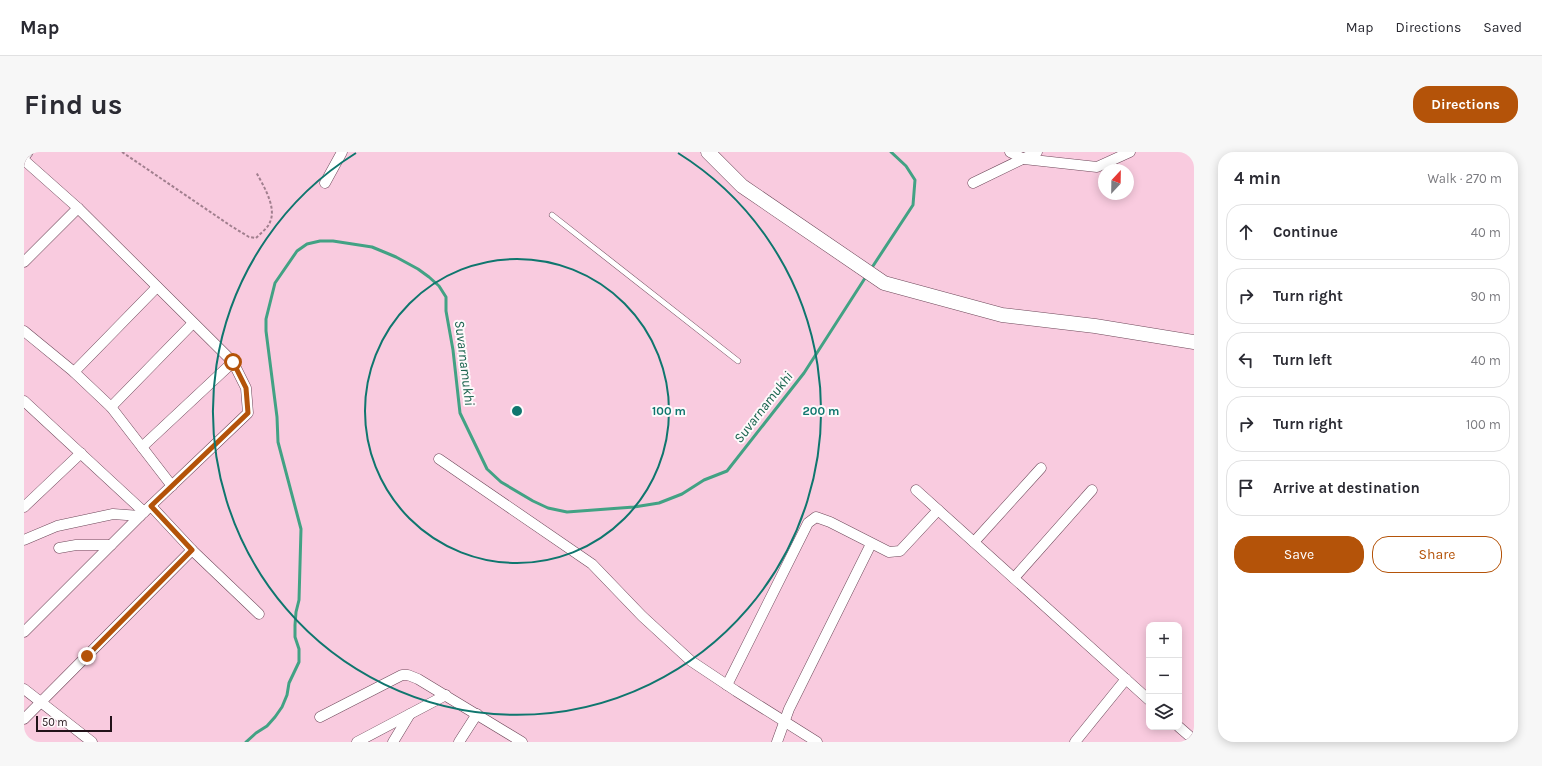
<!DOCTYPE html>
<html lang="en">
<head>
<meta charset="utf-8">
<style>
  body { margin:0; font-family:Karla,sans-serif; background:#f7f7f7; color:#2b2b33 }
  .controls { position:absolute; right:12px; bottom:12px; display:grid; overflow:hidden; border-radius:8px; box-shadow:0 2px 10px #0003 }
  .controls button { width:36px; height:36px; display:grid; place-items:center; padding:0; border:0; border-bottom:1px solid #e1e1e2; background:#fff; color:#2b2b33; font:20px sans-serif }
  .compass { position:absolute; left:1074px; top:12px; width:36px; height:36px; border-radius:50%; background:#fff; box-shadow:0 2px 10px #0003; rotate:22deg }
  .scale { position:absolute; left:12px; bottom:10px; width:76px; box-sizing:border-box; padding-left:4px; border:2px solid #221219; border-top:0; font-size:11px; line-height:14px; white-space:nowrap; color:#221219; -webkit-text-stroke:3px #fef9fb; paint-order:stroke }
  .stop { position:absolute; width:12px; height:12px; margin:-9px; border:3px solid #b45309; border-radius:50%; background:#fff }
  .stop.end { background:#b45309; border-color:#fff; box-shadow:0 1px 4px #0008 }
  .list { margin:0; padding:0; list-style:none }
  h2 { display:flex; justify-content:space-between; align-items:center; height:52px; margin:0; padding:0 16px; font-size:17px }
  h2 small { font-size:13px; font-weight:400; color:#7c7c81 }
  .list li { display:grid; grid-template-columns:26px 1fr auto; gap:12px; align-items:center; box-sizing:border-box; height:56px; margin:0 8px 8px; padding:0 8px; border:1px solid #e1e1e2; border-radius:16px }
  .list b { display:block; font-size:15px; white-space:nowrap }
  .list em { font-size:13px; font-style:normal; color:#7c7c81 }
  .actions { display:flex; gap:8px; padding:12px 16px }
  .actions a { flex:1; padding:9px 0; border:1px solid #b45309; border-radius:16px; text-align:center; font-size:14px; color:#b45309 }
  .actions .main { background:#b45309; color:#fff }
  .icon { flex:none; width:22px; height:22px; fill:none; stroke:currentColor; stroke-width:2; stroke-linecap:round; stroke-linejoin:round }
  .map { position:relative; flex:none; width:1170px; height:590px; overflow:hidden; border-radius:16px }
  header { display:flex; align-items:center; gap:24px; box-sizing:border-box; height:56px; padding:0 20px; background:#fff; border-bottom:1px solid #e1e1e2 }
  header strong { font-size:19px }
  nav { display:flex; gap:22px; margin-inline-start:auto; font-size:14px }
  .intro { display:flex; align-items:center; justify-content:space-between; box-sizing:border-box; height:96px; padding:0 24px }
  h1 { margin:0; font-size:28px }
  .button { padding:10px 18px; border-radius:16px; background:#b45309; color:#fff; font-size:14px; font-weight:700 }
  main { display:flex; gap:24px; padding:0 24px }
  aside { flex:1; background:#fff; border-radius:16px; box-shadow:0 2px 10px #0003 }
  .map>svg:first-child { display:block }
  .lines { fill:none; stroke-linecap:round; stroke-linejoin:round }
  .stream { stroke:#42a284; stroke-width:3 }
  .lane-casing { stroke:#6e485a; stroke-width:6 }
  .street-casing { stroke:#6e485a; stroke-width:11 }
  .secondary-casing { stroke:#6e485a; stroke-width:15 }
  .path { stroke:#a17f8e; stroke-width:2; stroke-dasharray:3 2; stroke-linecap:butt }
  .lane { stroke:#fff; stroke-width:5 }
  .street { stroke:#fff; stroke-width:10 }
  .secondary { stroke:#fff; stroke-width:14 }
  .route { stroke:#b45309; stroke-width:5 }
  .ring { fill:none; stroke:#0f766e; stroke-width:2 }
  .labels { text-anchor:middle; stroke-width:4; stroke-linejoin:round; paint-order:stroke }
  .water-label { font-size:14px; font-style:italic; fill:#1b644f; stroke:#fef9fb }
  .centre { fill:#0f766e; stroke:#fef9fb; stroke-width:2 }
  .ring-label { font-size:12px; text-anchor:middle; font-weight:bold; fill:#0f766e; stroke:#fef9fb; stroke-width:4; stroke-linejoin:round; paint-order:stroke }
</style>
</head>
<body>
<header>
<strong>Map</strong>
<nav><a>Map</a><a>Directions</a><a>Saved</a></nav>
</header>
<div class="intro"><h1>Find us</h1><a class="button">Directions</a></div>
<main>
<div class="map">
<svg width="1170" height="590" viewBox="0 0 1170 590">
  <rect width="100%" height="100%" fill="#f9cbdf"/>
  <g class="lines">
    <!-- stream -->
    <g class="stream">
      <polyline points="847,117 889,53 891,28 882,14 867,0"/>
      <polyline points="222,590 232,581 243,574 251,565 258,555 263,543 265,531 275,510 275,497 271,485 271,473 272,460 275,448 277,377 254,290 253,265 242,179 242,167 251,131 273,99 283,92 296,89 309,89 348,95 372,105 394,117 405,125 415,134 422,145 422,159 429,198 436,261 463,317 477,330 509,349 524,356 543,360 610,355 635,351 658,342 680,328 703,319 780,221 843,123"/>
    </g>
    <defs>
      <polyline id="lane" points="528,63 714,209"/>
      <g id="street">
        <polyline points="986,0 1000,7 1073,15 1106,0"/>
        <polyline points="0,5 4,0"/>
        <polyline points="0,8 54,56 209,210 222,236 224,261 116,364 0,480"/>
        <polyline points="301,31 318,0"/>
        <polyline points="949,31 1013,0"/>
        <polyline points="0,110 54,56"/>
        <polyline points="0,179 50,220 87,255 148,334"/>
        <polyline points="50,220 133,135"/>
        <polyline points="0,249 120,360"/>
        <polyline points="87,255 169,171"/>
        <polyline points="118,295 209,210"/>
        <polyline points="415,307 568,412 618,464 667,509 712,539 793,590"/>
        <polyline points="892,338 1125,548"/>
        <polyline points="127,354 168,398 235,462"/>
        <polyline points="0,355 57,301"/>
        <polyline points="0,388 33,374 89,362 116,364"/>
        <polyline points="950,390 1017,316"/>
        <polyline points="35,396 52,393 87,393"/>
        <polyline points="990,426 1068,338"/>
        <polyline points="703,533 784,371 792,365 806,370 865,400 876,399 914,358"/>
        <polyline points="0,537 68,590"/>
        <polyline points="296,565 378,523 384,523 394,527 498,590"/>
        <polyline points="0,567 168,398"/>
        <polyline points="1155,575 1170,588"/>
        <polyline points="333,590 422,543"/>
        <polyline points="369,590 386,562"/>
        <polyline points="435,590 453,562"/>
        <polyline points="753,590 765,557 847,392"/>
        <polyline points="1051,590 1102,527"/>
      </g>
      <polyline id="secondary" points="684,0 718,34 860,131 978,163 1071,174 1170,190"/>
    </defs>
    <!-- lane casing -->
    <use href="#lane" class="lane-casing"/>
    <!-- street casing -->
    <use href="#street" class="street-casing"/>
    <!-- secondary casing -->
    <use href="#secondary" class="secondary-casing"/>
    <!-- path -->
    <path class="path" d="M98,0L207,74L225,85L232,86C237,81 244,76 246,70C253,55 239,33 232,20"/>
    <!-- lane -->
    <use href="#lane" class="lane"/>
    <!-- street -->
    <use href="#street" class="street"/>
    <!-- secondary -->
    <use href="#secondary" class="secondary"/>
  </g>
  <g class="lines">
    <!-- route -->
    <polyline class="route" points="63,504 168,398 127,354 224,261 222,236 209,210"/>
  </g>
  <!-- distance rings -->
  <g class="ring">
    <circle cx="493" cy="259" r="152"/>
    <path d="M654 1A304 304 0 1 1 332 1"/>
  </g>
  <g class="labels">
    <!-- water labels -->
    <g class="water-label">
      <text transform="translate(441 211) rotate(83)" y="5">Suvarnamukhi</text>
      <text transform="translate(739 255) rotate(-52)" y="5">Suvarnamukhi</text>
    </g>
  </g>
  <circle cx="493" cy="259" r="6" class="centre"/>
  <g class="ring-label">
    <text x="645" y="263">100 m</text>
    <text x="797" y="263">200 m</text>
  </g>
</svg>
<div class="controls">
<button>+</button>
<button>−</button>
<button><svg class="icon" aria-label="layers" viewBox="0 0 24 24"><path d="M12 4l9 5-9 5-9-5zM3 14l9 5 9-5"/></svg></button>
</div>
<svg class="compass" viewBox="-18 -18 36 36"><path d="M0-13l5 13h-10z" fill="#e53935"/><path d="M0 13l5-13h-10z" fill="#7c7c81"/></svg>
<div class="scale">50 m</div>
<div class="stop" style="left:209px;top:210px"></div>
<div class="stop end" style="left:63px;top:504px"></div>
</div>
<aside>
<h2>4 min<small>Walk · 270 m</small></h2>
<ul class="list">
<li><svg class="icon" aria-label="ahead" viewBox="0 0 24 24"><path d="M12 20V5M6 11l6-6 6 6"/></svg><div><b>Continue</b></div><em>40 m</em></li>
<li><svg class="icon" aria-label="right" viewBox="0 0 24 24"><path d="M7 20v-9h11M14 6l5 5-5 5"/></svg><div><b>Turn right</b></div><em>90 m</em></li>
<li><svg class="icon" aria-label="left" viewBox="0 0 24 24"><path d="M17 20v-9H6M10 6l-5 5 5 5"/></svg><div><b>Turn left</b></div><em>40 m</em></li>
<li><svg class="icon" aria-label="right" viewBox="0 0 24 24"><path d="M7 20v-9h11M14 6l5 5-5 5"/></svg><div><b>Turn right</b></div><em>100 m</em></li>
<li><svg class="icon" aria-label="arrive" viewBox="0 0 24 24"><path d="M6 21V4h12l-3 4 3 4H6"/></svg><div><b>Arrive at destination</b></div></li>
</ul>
<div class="actions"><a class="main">Save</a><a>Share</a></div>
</aside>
</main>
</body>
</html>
